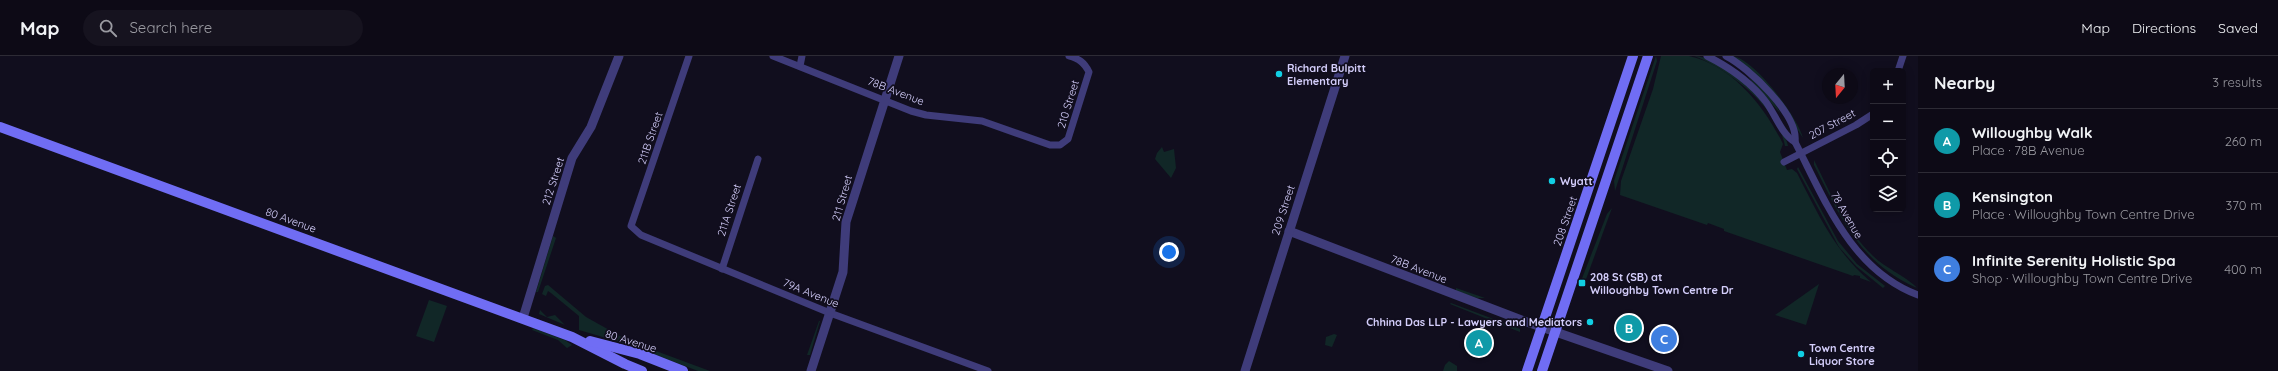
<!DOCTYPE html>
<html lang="en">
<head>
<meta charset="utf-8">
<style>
  body { margin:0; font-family:Quicksand,sans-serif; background:#16131f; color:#f1f3f6 }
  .controls { position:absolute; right:12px; top:12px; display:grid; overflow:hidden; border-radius:6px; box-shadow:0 2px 10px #0003 }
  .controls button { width:36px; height:36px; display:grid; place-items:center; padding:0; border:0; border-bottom:1px solid #2d2b35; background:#0d0a16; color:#f1f3f6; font:20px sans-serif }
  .compass { position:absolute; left:1822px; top:12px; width:36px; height:36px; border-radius:50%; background:#0d0a16; box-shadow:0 2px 10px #0003; rotate:198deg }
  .you { position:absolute; left:1169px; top:196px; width:14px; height:14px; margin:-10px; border:3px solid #fff; border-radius:50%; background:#1a73e8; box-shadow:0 0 0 6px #1a73e833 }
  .badge { display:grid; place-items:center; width:26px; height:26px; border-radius:50%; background:#11cfe4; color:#fff; font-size:13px; font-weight:700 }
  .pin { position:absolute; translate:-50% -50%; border:2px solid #fff; box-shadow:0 1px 4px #0006 }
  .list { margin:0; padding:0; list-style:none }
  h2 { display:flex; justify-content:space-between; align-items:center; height:52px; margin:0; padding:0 16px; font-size:17px }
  h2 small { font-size:13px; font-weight:400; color:#9a9aa1 }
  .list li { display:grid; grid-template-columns:26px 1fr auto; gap:12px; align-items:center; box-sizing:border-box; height:64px; padding:0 16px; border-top:1px solid #2d2b35 }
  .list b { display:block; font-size:15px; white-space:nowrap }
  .list p { margin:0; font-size:13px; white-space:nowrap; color:#9a9aa1 }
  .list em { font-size:13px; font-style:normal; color:#9a9aa1 }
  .icon { flex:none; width:22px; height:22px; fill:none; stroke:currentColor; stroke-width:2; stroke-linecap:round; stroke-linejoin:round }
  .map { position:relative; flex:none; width:1918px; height:315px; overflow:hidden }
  header { display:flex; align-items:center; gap:24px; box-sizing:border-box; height:56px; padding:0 20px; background:#0d0a16; border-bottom:1px solid #2d2b35 }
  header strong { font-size:19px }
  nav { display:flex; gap:22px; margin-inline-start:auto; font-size:14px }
  .search { width:280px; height:36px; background:#16131f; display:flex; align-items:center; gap:10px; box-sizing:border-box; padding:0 14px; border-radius:22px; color:#9a9aa1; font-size:15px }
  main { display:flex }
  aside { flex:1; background:#0d0a16 }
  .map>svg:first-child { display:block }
  .green { fill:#112727 }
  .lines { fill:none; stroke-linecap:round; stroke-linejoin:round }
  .minor { stroke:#3f3c7a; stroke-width:7 }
  .tertiary { stroke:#3f3c7a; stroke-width:9 }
  .secondary { stroke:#706df4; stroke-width:10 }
  .poi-dot { fill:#11cfe4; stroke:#110e1e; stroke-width:1.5 }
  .labels { text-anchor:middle; stroke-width:3.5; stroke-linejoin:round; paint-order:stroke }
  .poi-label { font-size:11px; font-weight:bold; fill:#d4cefb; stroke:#110e1e; text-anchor:start }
  .street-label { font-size:11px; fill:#d4cefb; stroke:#110e1e }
</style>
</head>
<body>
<header>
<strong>Map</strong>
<div class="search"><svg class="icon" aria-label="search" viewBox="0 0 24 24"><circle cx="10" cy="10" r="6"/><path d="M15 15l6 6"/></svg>Search here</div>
<nav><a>Map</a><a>Directions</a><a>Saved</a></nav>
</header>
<main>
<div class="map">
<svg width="1918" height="315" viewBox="0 0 1918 315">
  <rect width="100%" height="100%" fill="#110e1e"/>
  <!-- green -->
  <g class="green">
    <polygon points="1656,0 1657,5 1615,135 1614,125"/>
    <path d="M1661,0C1670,0 1681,0 1689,0C1732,9 1765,51 1783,88L1780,96L1787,114L1792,113L1797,117C1818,158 1835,196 1871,226L1860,222V220L1854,219L1853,220L1724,175V173L1708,167L1707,169L1620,139L1621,125L1653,33Z"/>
    <path d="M1694,0C1726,0 1782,60 1788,90H1785C1778,52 1729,13 1694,0Z"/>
    <path d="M1731,0C1753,0 1798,62 1803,82L1790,62Z"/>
    <path d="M1748,21C1762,30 1773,43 1781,58Z"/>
    <polygon points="1162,91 1164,96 1174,93 1176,112 1171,122 1155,103 1157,97"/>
    <path d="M1814,104C1831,138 1845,173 1873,200C1884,211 1910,223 1917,232C1859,206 1841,162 1814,109Z"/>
    <polygon points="1798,111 1838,185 1857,208 1885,230 1883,232 1856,210 1839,191 1797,113"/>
    <polygon points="1612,152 1585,226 1581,225 1607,158"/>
    <polygon points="553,180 556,182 538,236 536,236"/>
    <polygon points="1819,228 1806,269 1775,259"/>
    <polygon points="548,229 586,261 629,285 710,315 698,315 630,289 579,274 579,260 551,237 548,235 546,240 542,238 545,230"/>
    <polygon points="1456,232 1485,242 1477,242 1456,235"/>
    <polygon points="429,244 447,250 434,286 416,280"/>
    <polygon points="1451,247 1520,273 1520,276 1450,248"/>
    <polygon points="540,254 547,261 555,259 565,269 539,258"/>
    <polygon points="819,265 820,265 810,299 807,299"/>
    <polygon points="533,272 565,284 572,289 567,292 558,284 532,274"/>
    <polygon points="1334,278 1337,279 1332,291 1325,289 1326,281"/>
    <polygon points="1449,305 1457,310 1457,315 1443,315 1445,309"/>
  </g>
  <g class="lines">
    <!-- minor -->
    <g class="minor">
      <polyline points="689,0 631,170 641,179 830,257 988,315"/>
      <path d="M773,0L911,55L926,59L982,65L1050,89H1060L1068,83L1089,16C1084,6 1079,3 1069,0"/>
      <path d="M1707,0C1729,11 1750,25 1766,46C1775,58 1782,79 1795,86"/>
      <path d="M1726,0C1748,11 1799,59 1795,86C1825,144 1851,214 1918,239"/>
      <polyline points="800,10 802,0"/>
      <polyline points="1898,15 1903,0"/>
      <polyline points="1784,106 1856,69 1873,58"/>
      <polyline points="722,213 758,103"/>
    </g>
    <!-- tertiary -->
    <g class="tertiary">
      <polyline points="1289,175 1524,265 1668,315"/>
      <polyline points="523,262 572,102 591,71 619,0"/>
      <polyline points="811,315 843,216 846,166 899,0"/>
      <polyline points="1245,315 1345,0"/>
    </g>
    <!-- secondary -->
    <g class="secondary">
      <polyline points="0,71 572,281 625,308 642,315"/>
      <polyline points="590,285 640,298 683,315"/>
      <polyline points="1527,315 1633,0"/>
      <polyline points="1542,315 1648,0"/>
    </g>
  </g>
  <!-- markers -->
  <g class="poi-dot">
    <circle cx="1279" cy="18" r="4"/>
    <circle cx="1552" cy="125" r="4"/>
    <rect x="1578" y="223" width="8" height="8" rx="2"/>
    <circle cx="1590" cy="266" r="4"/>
    <circle cx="1801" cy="298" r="4"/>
  </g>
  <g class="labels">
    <!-- poi labels -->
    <g class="poi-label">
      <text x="1287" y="16">Richard Bulpitt<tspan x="1287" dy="13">Elementary</tspan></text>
      <text x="1560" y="129">Wyatt</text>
      <text x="1590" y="225">208 St (SB) at<tspan x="1590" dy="13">Willoughby Town Centre Dr</tspan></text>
      <text x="1582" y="270" text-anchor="end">Chhina Das LLP - Lawyers and Mediators</text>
      <text x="1809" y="296">Town Centre<tspan x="1809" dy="13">Liquor Store</tspan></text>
    </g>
    <!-- street labels -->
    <g class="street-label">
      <text transform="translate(896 35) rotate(21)" y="4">78B Avenue</text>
      <text transform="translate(1068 48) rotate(-73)" y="4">210 Street</text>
      <text transform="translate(1832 68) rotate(-28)" y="4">207 Street</text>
      <text transform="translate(650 82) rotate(-71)" y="4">211B Street</text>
      <text transform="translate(553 125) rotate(-72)" y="4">212 Street</text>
      <text transform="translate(842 142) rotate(-74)" y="4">211 Street</text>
      <text transform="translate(729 154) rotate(-72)" y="4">211A Street</text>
      <text transform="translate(1283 154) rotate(-72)" y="4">209 Street</text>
      <text transform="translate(1847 159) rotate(60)" y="4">78 Avenue</text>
      <text transform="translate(291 164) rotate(20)" y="4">80 Avenue</text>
      <text transform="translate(1565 165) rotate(-71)" y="4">208 Street</text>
      <text transform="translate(1419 213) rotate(21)" y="4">78B Avenue</text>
      <text transform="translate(811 237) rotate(22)" y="4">79A Avenue</text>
      <text transform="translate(631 285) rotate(17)" y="4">80 Avenue</text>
    </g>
  </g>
</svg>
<div class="controls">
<button>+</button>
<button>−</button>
<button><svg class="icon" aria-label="locate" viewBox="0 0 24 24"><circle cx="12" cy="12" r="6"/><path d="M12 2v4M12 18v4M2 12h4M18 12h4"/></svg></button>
<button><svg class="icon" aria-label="layers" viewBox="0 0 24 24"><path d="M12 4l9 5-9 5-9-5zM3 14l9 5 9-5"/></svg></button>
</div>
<svg class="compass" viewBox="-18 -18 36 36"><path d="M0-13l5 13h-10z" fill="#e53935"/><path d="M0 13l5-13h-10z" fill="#9a9aa1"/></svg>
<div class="you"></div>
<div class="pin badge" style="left:1479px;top:287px;background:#0f9aa8">A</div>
<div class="pin badge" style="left:1629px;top:272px;background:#0f9aa8">B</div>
<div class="pin badge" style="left:1664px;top:283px;background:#3f7fe0">C</div>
</div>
<aside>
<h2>Nearby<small>3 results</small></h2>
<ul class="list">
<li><span class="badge" style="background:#0f9aa8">A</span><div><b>Willoughby Walk</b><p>Place · 78B Avenue</p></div><em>260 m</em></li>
<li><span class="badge" style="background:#0f9aa8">B</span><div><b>Kensington</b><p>Place · Willoughby Town Centre Drive</p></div><em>370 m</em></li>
<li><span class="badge" style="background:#3f7fe0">C</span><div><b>Infinite Serenity Holistic Spa</b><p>Shop · Willoughby Town Centre Drive</p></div><em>400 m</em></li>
</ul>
</aside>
</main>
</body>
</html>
